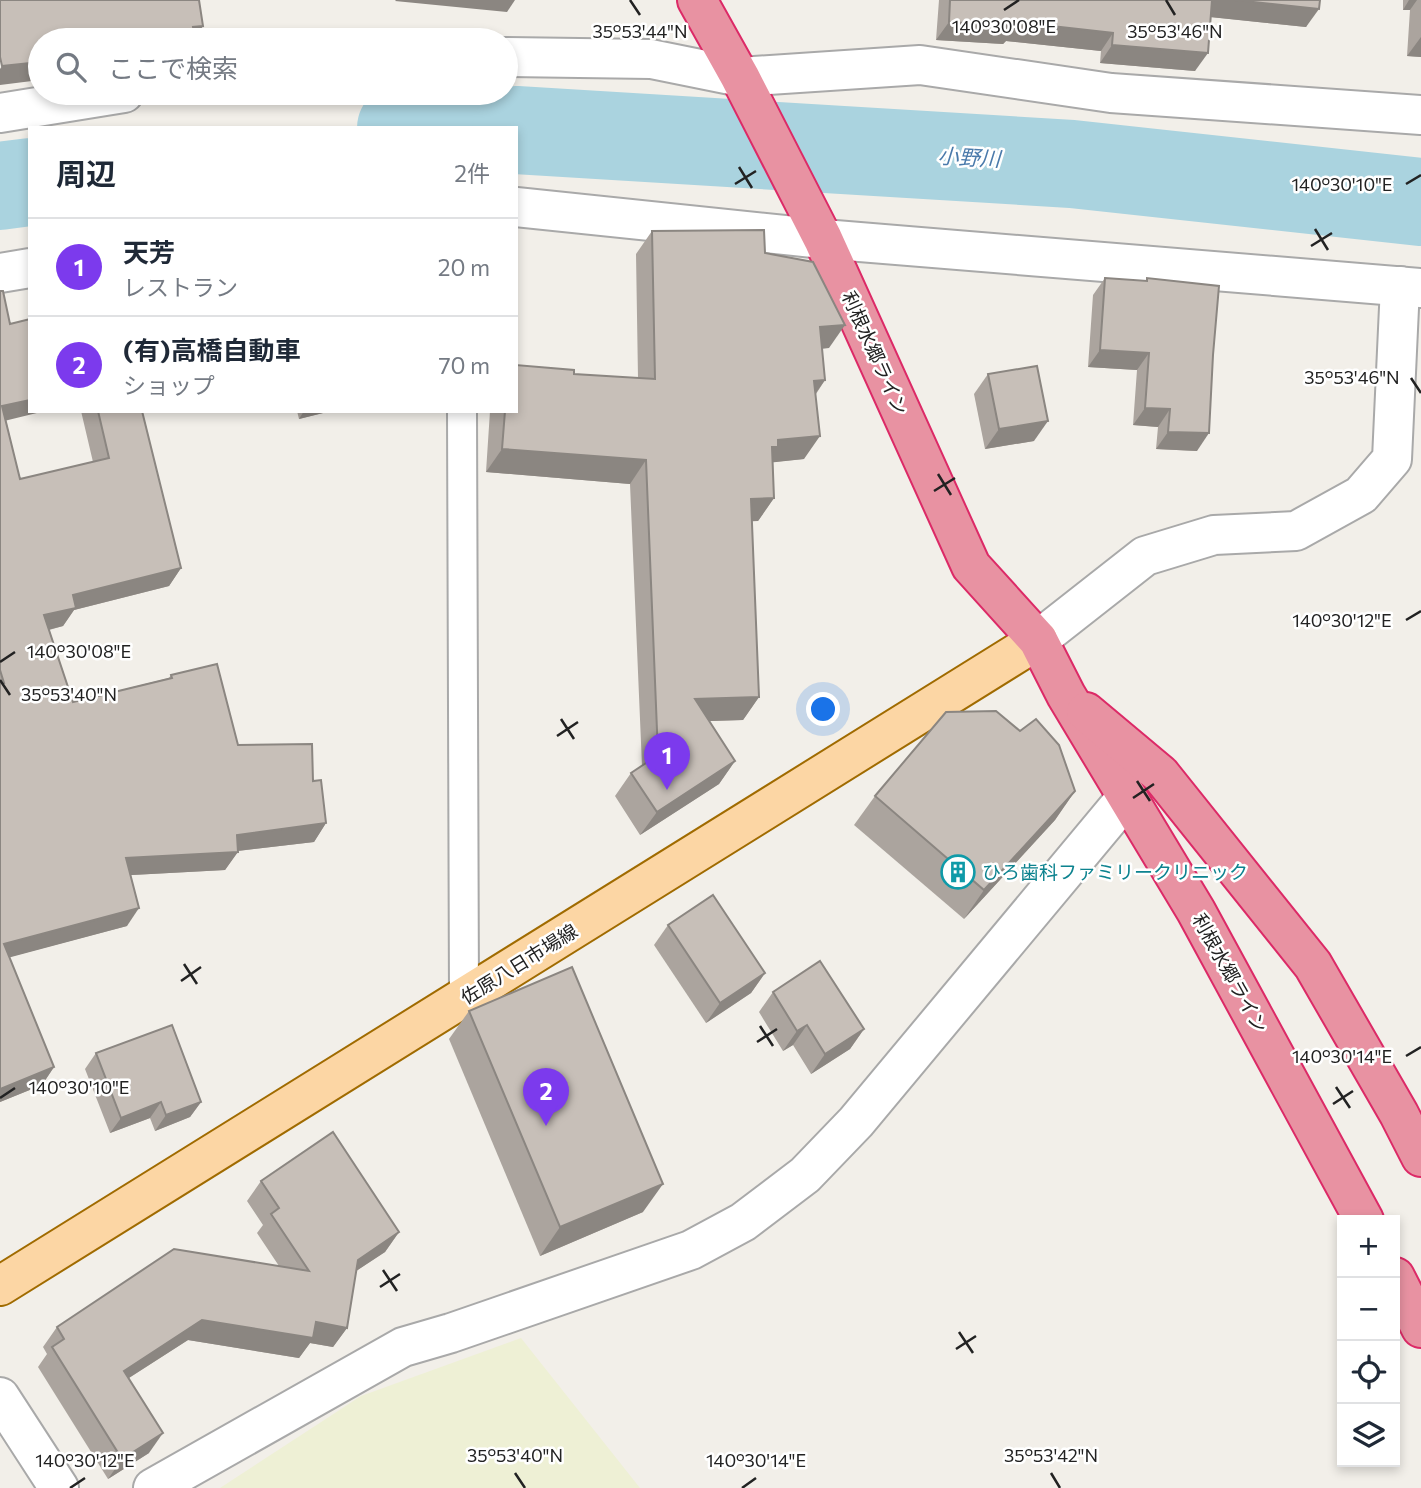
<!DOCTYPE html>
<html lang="ja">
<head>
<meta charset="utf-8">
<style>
  body { margin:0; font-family:Commissioner,"Noto Sans JP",sans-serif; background:#f6f6f7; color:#1f2937 }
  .controls { position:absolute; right:21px; bottom:21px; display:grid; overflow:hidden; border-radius:0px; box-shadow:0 4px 10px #0003 }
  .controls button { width:63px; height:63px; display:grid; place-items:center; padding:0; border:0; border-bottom:2px solid #e0e1e3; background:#fff; color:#1f2937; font:35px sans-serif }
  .you { position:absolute; left:824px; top:710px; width:24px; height:24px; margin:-18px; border:5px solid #fff; border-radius:50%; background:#1a73e8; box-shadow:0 0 0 10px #1a73e833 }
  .badge { display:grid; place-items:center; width:46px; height:46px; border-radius:50%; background:#7c3aed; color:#fff; font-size:23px; font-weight:700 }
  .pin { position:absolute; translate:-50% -58px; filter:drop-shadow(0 2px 4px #0008) }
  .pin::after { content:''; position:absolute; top:37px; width:24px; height:21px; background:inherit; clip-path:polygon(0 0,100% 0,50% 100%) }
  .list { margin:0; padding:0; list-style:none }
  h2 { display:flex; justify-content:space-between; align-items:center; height:91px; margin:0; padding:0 28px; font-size:30px }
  h2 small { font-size:23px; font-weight:400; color:#747a83 }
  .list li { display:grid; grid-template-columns:46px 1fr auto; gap:21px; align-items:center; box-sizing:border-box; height:98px; padding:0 28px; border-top:2px solid #e0e1e3 }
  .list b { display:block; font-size:26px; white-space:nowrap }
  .list p { margin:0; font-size:23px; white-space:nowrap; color:#747a83 }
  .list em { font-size:23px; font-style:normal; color:#747a83 }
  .icon { flex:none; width:38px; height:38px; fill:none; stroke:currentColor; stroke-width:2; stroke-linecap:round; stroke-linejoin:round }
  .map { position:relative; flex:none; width:1421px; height:1488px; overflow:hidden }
  .search { position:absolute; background:#fff; box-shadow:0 4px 10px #0003; left:28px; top:28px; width:490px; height:77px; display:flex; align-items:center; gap:18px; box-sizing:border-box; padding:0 24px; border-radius:38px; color:#747a83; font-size:26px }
  .panel { position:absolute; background:#fff; box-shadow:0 4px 10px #0003; left:28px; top:126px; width:490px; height:287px; border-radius:0px }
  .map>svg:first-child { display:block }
  .farmland { fill:#eef0d5 }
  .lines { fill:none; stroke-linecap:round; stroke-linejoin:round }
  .river { stroke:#aad3df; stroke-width:88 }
  .lane-casing { stroke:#a9a9a9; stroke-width:32 }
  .street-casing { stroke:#a9a9a9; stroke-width:42 }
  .primary-casing { stroke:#a06b00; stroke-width:42 }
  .highway-casing { stroke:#dc2a67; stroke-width:42 }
  .lane { stroke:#fff; stroke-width:28 }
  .street { stroke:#fff; stroke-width:38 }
  .primary { stroke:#fcd6a4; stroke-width:38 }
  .highway { stroke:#e892a2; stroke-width:38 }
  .wall { fill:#aba49e }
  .shaded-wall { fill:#8b8681 }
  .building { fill:#c7bfb8; stroke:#8b8681; stroke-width:2 }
  .ticks { fill:none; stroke:#222; stroke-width:2.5 }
  .labels { text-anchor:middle; stroke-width:5; stroke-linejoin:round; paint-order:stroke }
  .street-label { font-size:19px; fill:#222; stroke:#fff }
  .culture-label { font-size:19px; fill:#0d838f; stroke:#fff; text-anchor:start }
  .water-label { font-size:21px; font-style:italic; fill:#4a7aab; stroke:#fff }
  .ticks-label { font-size:18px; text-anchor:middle; fill:#222; stroke:#fff; stroke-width:5; stroke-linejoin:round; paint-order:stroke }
</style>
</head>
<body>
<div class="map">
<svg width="1421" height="1488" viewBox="0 0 1421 1488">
  <rect width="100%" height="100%" fill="#f2efe9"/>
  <!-- farmland -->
  <polygon class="farmland" points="521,1338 640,1488 220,1488 361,1396"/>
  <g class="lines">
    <!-- river -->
    <g class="river">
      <polyline points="401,128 422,125 473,128"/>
      <polyline points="516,130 1072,164 1421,202"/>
      <polyline points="0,186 30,182"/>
    </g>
    <defs>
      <polyline id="lane" points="462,411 464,998"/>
      <g id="street">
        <polyline points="506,57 651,59 740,77 920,65 1111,93 1421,115"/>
        <polyline points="0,113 124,93"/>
        <polyline points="516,207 823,239 1421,288"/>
        <polyline points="0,273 30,268"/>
        <polyline points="1038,640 1145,556 1214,535 1296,531 1361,495 1392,459 1400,286"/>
        <polyline points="0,1397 59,1488"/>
        <polyline points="153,1488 403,1347 451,1333 691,1250 743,1222 805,1175 856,1122 1126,798"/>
      </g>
      <polyline id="primary" points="0,1286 1038,640"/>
      <g id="highway">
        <polyline points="697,0 740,77 823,239 971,566 1038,640 1066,695 1196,911 1364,1220"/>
        <polyline points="1086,712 1160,774 1313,965 1399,1114 1421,1157"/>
        <polyline points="1395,1277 1421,1328"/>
      </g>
    </defs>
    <!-- lane casing -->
    <use href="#lane" class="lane-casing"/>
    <!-- street casing -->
    <use href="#street" class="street-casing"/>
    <!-- primary casing -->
    <use href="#primary" class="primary-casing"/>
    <!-- highway casing -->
    <use href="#highway" class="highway-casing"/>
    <!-- lane -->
    <use href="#lane" class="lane"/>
    <!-- street -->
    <use href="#street" class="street"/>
    <!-- primary -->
    <use href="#primary" class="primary"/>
    <!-- highway -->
    <use href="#highway" class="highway"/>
  </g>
  <!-- wall -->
  <g class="wall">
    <polygon points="939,0 1320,0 1306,27 1211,17 1195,71 1100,63 1101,51 1006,41 1003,44 936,40"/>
    <polygon points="1403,0 1421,0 1421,57 1407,56 1410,10 1403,10"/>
    <polygon points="652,231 765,253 829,348 822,348 825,380 816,394 804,459 773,462 774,498 758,521 752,521 759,697 743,720 709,721 735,761 719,784 640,835 615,796 631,773 642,766 630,484 486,472 490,411 516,411 574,374 638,378 636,254"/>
    <polygon points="1105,278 1146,281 1147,278 1197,451 1156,449 1158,427 1133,425 1137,370 1088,367 1093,295"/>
    <polygon points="0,291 6,420 20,479 93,462 81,411 142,411 181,568 169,586 74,610 63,626 49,630 73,702 169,678 171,675 238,745 313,781 326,823 314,842 238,851 225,870 131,875 127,926 9,957 54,1067 42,1085 0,1102"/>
    <polygon points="988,374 1034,441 985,449 974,394"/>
    <polygon points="297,411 331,411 299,419"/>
    <polygon points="1075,791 1055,820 964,919 854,825 875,796"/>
    <polygon points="668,925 765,973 751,993 706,1023 654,945"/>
    <polygon points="773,992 864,1029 850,1049 811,1074 793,1045 783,1051 759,1012"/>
    <polygon points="469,1011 643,1212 540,1256 449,1039"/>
    <polygon points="96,1053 201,1102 190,1117 155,1131 150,1118 110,1133 85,1069"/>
    <polygon points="261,1181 399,1232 385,1252 356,1271 347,1328 333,1347 310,1343 299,1358 188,1340 129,1378 149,1453 108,1479 38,1367 47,1354 43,1347 57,1327 279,1266 257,1233 263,1225 247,1201"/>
  </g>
  <!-- shaded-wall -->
  <g class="shaded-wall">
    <polygon points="396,0 515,0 507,12 395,1"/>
    <polygon points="1211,0 1235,0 1319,9 1306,27 1200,16"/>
    <polygon points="1409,0 1417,0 1410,10 1403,10"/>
    <polygon points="949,22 1016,22 1113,33 1101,51 1006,41 1003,44 936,40"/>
    <polygon points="203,26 194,40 183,40 193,27"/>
    <polygon points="1421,37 1421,57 1407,56"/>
    <polygon points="1112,45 1208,53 1195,71 1100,63"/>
    <polygon points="40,62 40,80 0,85 0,69 2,66"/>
    <polygon points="845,325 829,348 804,351 820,327"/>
    <polygon points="1100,350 1149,353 1137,370 1088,367"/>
    <polygon points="825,380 809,403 814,381"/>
    <polygon points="30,400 30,411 45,411 0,422 2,406"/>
    <polygon points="1145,408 1170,409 1158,427 1133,425"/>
    <polygon points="304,411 331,411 299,419"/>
    <polygon points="1048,421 1034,441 985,449 999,429"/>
    <polygon points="1168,432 1209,433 1197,451 1156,449"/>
    <polygon points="820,436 804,459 767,463 756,470 778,440"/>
    <polygon points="502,449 646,460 630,484 486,472"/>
    <polygon points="774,498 758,521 735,522 751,499"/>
    <polygon points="181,568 169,586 74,610 63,626 32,634 44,615 73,595"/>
    <polygon points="759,697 743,720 679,722 695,699"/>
    <polygon points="735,761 719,784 640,835 657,812"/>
    <polygon points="1075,791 1055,820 964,919 984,890"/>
    <polygon points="326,823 314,842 228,852 238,852 225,870 114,876 126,858 237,835"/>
    <polygon points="139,908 127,926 0,960 4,944"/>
    <polygon points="765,973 751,993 706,1023 720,1003"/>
    <polygon points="807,1025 793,1045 783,1051 797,1031"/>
    <polygon points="864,1029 850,1049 811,1074 825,1054"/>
    <polygon points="54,1067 42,1085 0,1102 0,1089"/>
    <polygon points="161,1102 150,1118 110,1133 121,1118"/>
    <polygon points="201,1102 190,1117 155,1131 166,1115"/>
    <polygon points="663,1184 643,1212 540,1256 560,1227"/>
    <polygon points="399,1232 385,1252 344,1279 358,1260"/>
    <polygon points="202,1320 316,1322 347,1328 333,1347 310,1343 299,1358 188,1340 110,1390 124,1371"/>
    <polygon points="163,1433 149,1453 108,1479 122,1459"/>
  </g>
  <!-- building -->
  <g class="building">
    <polygon points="0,0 199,0 203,26 193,27 195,39 183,40 40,40 40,62 2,66 0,57"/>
    <polygon points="950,0 1212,0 1208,53 1112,45 1113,33 1016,22 1016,26 949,22"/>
    <polygon points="1235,0 1320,0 1319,9"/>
    <polygon points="764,230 765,253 813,262 845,325 820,327 825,380 814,381 820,436 778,440 778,447 772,447 774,498 751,499 759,697 695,699 735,761 657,812 631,773 658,755 646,460 502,449 505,411 516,411 516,365 574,370 574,374 655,379 652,231"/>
    <polygon points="1105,278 1147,281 1147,278 1219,286 1213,355 1209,433 1168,432 1170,409 1145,408 1149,353 1100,350"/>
    <polygon points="0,291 3,291 10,324 30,319 30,400 2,406 20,479 109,458 98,411 142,411 181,568 73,595 76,608 44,615 73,702 172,678 171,675 217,664 238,745 312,744 313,781 321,780 326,823 237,835 238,852 126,858 139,908 4,944 54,1067 0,1089 0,683 4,683 0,670"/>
    <polygon points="1037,366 1048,421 999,429 988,374"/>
    <polygon points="996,711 1020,731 1036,719 1059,745 1075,791 984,890 875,796 946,712"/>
    <polygon points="713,895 765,973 720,1003 668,925"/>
    <polygon points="820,961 864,1029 825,1054 807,1025 797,1031 773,992"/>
    <polygon points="572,967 663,1184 560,1227 469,1011"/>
    <polygon points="172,1025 201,1102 166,1115 161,1102 121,1118 96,1053"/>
    <polygon points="333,1132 399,1232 358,1260 347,1328 316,1322 313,1338 202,1320 124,1371 163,1433 122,1459 52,1347 64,1339 57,1327 174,1249 309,1271 271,1214 279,1208 261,1181"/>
  </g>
  <!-- ticks -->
  <path class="ticks" d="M630,0L640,15M1166,0L1175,15M1004,10L1019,0M739,167L752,188M735,184L756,171M1406,184L1421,175M1315,229L1328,250M1311,246L1332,233M1411,378L1421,393M938,474L951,495M934,491L955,478M1406,620L1421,611M0,662L15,652M0,680L10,695M561,719L574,739M557,736L578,722M1137,781L1150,801M1133,798L1154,784M184,964L197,984M181,981L201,967M760,1026L773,1046M757,1042L777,1029M1406,1056L1421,1047M1336,1087L1350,1108M0,1098L15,1088M1333,1104L1353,1091M383,1270L397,1291M380,1287L400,1274M959,1332L973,1353M956,1349L976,1336M515,1473L525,1488M1051,1473L1060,1488M70,1488L85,1478M742,1488L756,1478"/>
  <!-- icons -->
  <defs>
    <symbol id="building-ring" viewBox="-11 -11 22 22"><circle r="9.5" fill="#fff" stroke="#0f9aa8" stroke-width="1.5"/><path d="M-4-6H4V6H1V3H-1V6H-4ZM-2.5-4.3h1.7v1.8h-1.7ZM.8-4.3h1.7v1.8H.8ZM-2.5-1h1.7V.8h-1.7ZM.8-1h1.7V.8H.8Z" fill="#0f9aa8"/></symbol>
  </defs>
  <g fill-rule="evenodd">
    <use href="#building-ring" x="939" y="853" width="38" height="38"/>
  </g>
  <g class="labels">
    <!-- street labels -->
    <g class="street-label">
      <text transform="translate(875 353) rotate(66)" y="7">利根水郷ライン</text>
      <text transform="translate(519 964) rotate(-32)" y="7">佐原八日市場線</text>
      <text transform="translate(1230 973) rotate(61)" y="7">利根水郷ライン</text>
    </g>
    <!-- culture labels -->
    <g class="culture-label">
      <text x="982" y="879">ひろ歯科ファミリークリニック</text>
    </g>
    <!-- water labels -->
    <g class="water-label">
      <text transform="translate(969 158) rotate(3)" y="7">小野川</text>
    </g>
  </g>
  <g class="ticks-label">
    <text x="1004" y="33">140°30'08"E</text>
    <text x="1175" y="38">35°53'46"N</text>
    <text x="640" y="38">35°53'44"N</text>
    <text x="1342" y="191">140°30'10"E</text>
    <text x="1352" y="384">35°53'46"N</text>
    <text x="1342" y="627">140°30'12"E</text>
    <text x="79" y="658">140°30'08"E</text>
    <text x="69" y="701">35°53'40"N</text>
    <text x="1342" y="1063">140°30'14"E</text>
    <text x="79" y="1094">140°30'10"E</text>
    <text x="515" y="1462">35°53'40"N</text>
    <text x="1051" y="1462">35°53'42"N</text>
    <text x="85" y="1467">140°30'12"E</text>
    <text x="756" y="1467">140°30'14"E</text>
  </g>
</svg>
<div class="controls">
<button>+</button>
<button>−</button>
<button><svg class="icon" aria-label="locate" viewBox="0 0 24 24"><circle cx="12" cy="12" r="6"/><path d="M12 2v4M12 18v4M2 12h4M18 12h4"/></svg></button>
<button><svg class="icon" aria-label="layers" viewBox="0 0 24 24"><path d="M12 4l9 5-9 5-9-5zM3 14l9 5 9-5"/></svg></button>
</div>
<div class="you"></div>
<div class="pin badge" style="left:667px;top:790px">1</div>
<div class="pin badge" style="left:546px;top:1126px">2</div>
<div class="search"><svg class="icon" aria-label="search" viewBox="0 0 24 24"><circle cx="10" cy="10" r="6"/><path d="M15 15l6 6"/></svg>ここで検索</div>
<section class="panel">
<h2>周辺<small>2件</small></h2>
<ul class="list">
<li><span class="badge">1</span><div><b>天芳</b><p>レストラン</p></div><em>20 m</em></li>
<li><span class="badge">2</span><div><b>(有)高橋自動車</b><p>ショップ</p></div><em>70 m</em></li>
</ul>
</section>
</div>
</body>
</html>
